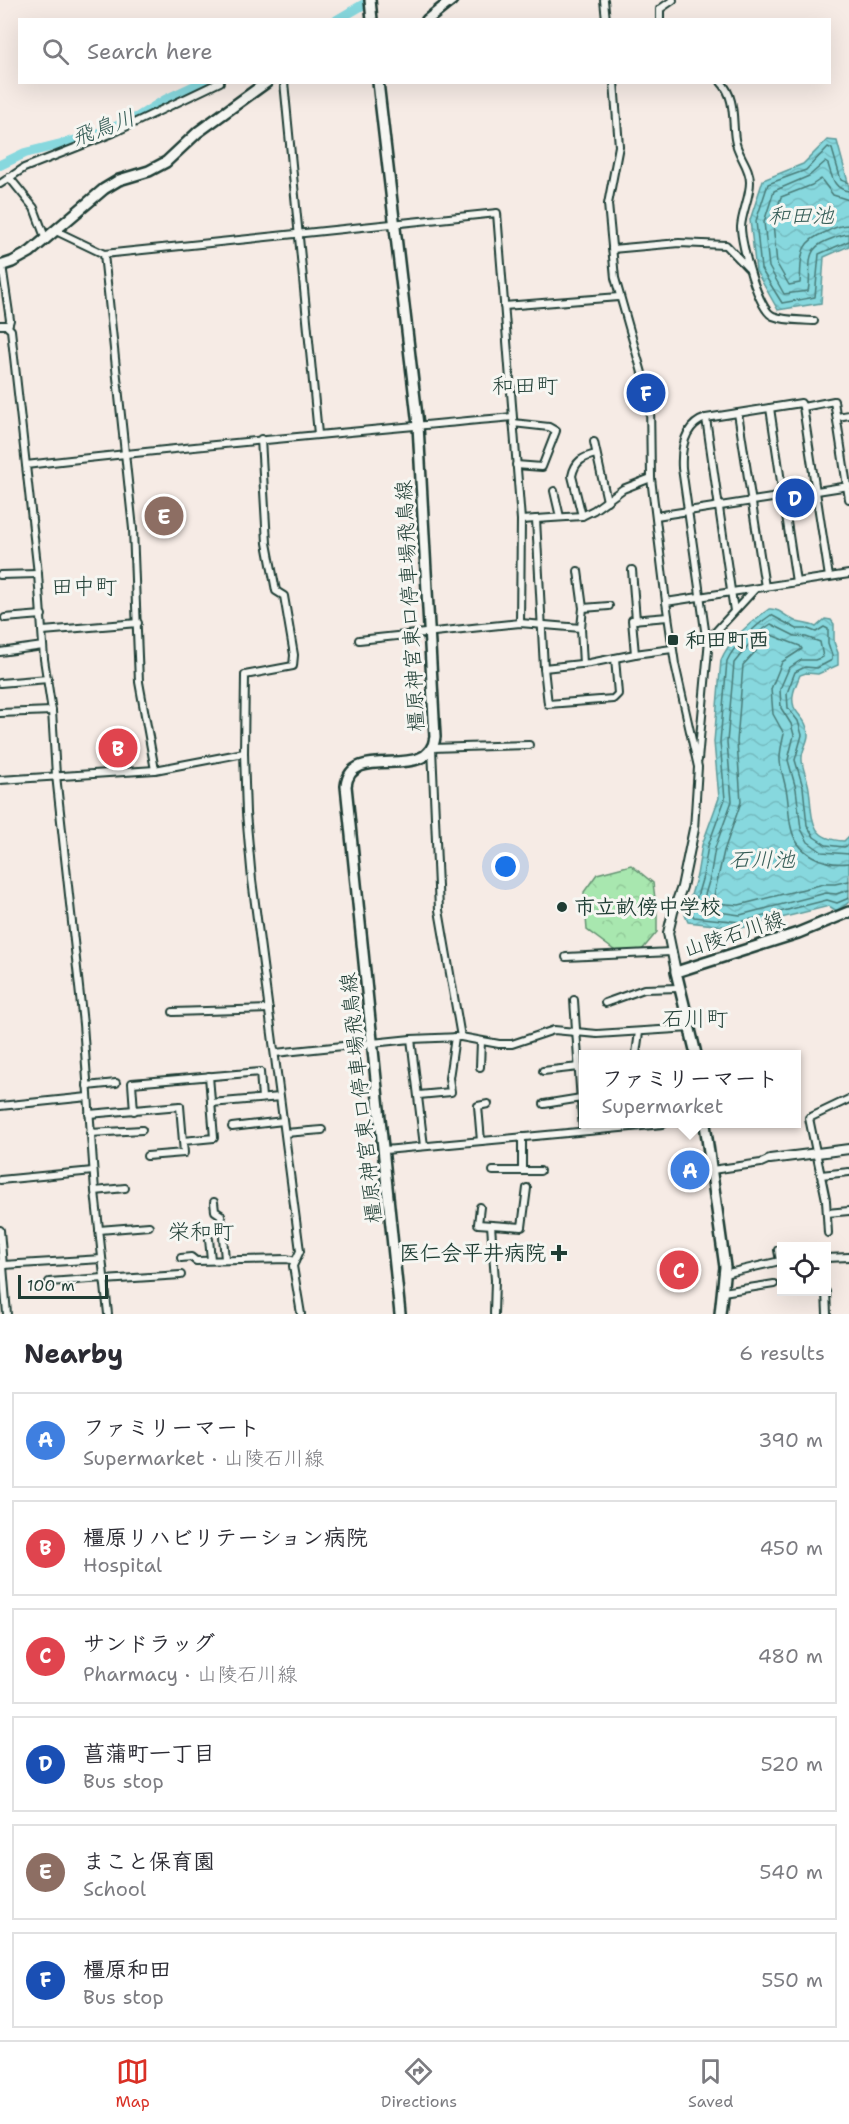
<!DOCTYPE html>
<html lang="en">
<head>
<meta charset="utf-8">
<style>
  body { margin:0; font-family:"Shantell Sans","Klee One",sans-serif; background:#f2f2f3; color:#2b2b33 }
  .controls { position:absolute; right:18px; bottom:18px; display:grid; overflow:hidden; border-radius:0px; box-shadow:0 6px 24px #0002 }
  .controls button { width:54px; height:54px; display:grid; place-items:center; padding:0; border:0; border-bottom:2px solid #e1e1e2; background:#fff; color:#2b2b33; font:30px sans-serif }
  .scale { position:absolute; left:18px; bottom:15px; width:90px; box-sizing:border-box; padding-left:6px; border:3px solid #1f3d34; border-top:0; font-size:16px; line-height:21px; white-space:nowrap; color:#1f3d34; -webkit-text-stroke:4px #f6f6f2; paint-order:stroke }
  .you { position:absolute; left:506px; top:867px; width:21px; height:21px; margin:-15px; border:4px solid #fff; border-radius:50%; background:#1a73e8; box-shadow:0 0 0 9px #1a73e833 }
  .badge { display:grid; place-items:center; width:39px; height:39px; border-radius:50%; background:#d93025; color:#fff; font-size:20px; font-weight:700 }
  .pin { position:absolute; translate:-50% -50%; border:3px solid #fff; box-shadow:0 2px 6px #0006 }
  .popup { position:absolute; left:579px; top:1050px; width:222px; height:78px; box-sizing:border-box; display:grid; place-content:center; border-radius:0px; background:#fff; filter:drop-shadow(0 2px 4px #0005); font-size:20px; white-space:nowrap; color:#7c7c81 }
  .popup b { font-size:22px; color:#2b2b33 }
  .popup::after { content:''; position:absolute; left:50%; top:100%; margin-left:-12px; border:12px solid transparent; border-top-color:#fff }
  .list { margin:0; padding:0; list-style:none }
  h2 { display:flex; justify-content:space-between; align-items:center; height:78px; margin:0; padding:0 24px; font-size:26px }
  h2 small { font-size:20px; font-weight:400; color:#7c7c81 }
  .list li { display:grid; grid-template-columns:39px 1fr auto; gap:18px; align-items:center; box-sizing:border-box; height:96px; margin:0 12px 12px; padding:0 12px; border:2px solid #e1e1e2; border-radius:0px }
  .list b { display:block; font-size:22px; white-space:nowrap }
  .list p { margin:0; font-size:20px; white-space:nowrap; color:#7c7c81 }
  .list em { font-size:20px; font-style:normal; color:#7c7c81 }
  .icon { flex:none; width:33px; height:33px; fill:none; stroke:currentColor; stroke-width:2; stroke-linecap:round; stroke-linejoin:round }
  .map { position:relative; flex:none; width:849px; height:1314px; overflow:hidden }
  .search { position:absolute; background:#fff; box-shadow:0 6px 24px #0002; left:18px; right:18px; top:18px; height:66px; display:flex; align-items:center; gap:15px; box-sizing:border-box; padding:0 21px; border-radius:0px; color:#7c7c81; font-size:22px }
  .sheet { height:726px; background:#fff }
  nav { display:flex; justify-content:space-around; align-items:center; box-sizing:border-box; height:84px; border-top:2px solid #e1e1e2; background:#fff; font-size:16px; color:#7c7c81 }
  nav a { display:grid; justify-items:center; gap:3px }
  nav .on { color:#d93025 }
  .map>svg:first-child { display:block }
  .forest { fill:url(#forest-crowns); stroke:#649272; stroke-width:1.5 }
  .water { fill:url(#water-waves); stroke:#5d9a9a; stroke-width:1.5 }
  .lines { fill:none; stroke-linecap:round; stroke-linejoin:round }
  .shore { stroke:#497b78; stroke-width:1.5 }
  .river { stroke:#87d8de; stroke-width:10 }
  .minor-casing { stroke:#1f3d34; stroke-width:10 }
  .tertiary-casing { stroke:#1f3d34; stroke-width:12 }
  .secondary-casing { stroke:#1f3d34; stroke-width:14 }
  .minor { stroke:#f6f6f2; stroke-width:6 }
  .tertiary { stroke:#f6f6f2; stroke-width:8 }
  .secondary { stroke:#f6f6f2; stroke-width:9 }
  .poi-dot { fill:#1f3d34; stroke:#f6f6f2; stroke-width:2 }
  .labels { text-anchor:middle; stroke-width:6; stroke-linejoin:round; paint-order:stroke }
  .street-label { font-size:21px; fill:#1f3d34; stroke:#f6f6f2 }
  .poi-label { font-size:21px; font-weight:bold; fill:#1f3d34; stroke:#f6f6f2; text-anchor:start }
  .water-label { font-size:22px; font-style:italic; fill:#345c56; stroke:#f6f6f2 }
  .neighbourhood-label { font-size:22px; fill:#1f3d34; stroke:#f6f6f2 }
</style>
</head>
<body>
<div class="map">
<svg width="849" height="1314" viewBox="0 0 849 1314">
  <defs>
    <pattern id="forest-crowns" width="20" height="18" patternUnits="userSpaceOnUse" patternTransform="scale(1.5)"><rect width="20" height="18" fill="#a8e7af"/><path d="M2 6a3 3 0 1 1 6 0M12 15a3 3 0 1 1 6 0" fill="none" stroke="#90c797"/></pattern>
    <pattern id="water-waves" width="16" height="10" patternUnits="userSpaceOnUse" patternTransform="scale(1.5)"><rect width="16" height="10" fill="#87d8de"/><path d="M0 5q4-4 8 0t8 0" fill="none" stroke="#74babf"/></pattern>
  </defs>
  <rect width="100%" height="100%" fill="#f6ebe5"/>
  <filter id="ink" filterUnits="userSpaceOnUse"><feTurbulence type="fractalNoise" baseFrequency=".0167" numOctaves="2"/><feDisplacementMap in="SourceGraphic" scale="12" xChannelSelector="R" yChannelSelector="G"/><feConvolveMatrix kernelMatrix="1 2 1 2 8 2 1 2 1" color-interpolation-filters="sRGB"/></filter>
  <g filter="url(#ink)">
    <!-- forest -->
    <polygon class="forest" points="631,865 653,883 657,914 657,932 641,951 618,953 587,930 584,892 597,874"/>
    <!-- water -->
    <g class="water">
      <polygon points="827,140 837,141 849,186 849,246 824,257 821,303 778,310 756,271 750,220 763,180 803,164"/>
      <path d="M769,609C779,608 787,618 797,622C803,624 809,623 816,627L825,619L831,620L834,624V642L838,653V665L818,674L806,673L800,675C796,685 790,696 794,707C798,716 808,721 808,735C808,742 802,750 802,757C801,768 808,778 809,789C813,818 808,839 844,841L849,836V902L837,911L829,906L741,928L688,922L685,915L697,875L702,845L719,798L714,742L721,660C729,640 752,621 769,609Z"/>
    </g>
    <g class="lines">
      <!-- shore -->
      <g class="shore">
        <polyline points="849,183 841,180 832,149 828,147 806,170 768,184 756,221 761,269 782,303 815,297 819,254 849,241"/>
        <path d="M849,191C833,189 832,176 828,164L825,162L809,176L774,191L764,222L769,267L784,294L808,291C813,270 802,251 826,241C834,238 841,234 849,234"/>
        <path d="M849,200L833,195L821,179L812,185L781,197L773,223L777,264L789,285L800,283C802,256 797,243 826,232C833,228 841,225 849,225"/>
        <path d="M849,845L844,847L826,845L814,837L807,825L803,787L795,760L802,735L798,721L788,708L787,693L795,672L805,667L817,668L832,660V655L828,643V629L824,627L816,632L808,629H797L771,615C756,625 734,645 727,661L720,742L725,799L708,846L703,876L692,914L694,917L740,922L827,900L837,903L849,898"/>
        <polyline points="849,854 822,852 808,842 801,829 796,789 788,760 794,735 791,724 781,708 780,689 789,668 801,660 815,660 823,657 820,642 806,637 795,636 771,624 759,632 734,663 727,742 732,801 715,848 710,878 701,908 704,910 740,915 826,893 836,894 849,890"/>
        <path d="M849,863C824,866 796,854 791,827C788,815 789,802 786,789C780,762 777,763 784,734L773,714L771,689L782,662L802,649L800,646L771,635L743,665L737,742L741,802L724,851L713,900L715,903L739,905L824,884H835L849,881"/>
      </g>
      <!-- river -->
      <g class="river">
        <polyline points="337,20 371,0"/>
        <polyline points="0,165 25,153 89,137 115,127 138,117 165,100 203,82"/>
      </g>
      <defs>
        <g id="minor">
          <polyline points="604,0 606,20"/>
          <polyline points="660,20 660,9 673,0"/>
          <polyline points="284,82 318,434"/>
          <polyline points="614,82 619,146 608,204 615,278 650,401 651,478 666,602 675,664 698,767 694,829"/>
          <path d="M721,82C736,98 732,120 735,139C737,155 750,166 750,182C750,197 742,212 741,227C741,244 758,310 773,316C785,321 801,320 814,321"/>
          <polyline points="9,177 34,208 46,240"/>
          <polyline points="0,184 24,168 113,133 220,82"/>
          <polyline points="56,231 104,254 497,213 521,520 520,623"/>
          <polyline points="612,249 679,243 726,245 748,268"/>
          <polyline points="104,254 133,529 139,682 155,770"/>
          <polyline points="2,265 10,320 8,327 11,330 38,574 44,659 52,711 56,775 83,1024 95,1191 108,1314"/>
          <polyline points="504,306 619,297"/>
          <polyline points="0,325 6,325 8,327"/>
          <polyline points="803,407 829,577"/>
          <polyline points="770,408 796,582"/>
          <polyline points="738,413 765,587"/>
          <polyline points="837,417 849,415"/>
          <polyline points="706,418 734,611"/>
          <polyline points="513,423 549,427 556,431 542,467 516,465"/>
          <polyline points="261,439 267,543 276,591 284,596 294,655 293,666 245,675 244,753 246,813 252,880 300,1251 293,1266 301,1314"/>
          <polyline points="594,442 607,501"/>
          <path d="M26,465C188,446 350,432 512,417"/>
          <polyline points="554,491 560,517"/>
          <path d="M582,516L572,476C575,461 583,457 596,454"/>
          <polyline points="656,516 849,486"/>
          <polyline points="536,519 544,668 590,663 635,654 672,649"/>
          <polyline points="521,520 582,516 594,510 623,489 651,478"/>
          <polyline points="632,570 636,620"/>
          <polyline points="578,571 583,608 581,628 583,664"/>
          <polyline points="0,575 38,574"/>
          <polyline points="666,602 849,574"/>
          <polyline points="583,608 609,606"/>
          <polyline points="5,618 42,615"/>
          <polyline points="43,631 138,623"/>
          <polyline points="709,639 755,589"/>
          <polyline points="359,640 520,623 581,628"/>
          <polyline points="0,652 43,646"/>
          <polyline points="635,654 632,620 668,617"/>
          <polyline points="544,668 548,704 613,699 618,694 615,658"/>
          <polyline points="0,683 48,679"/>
          <polyline points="0,713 52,711"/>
          <polyline points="529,745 432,748 439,910 461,1037 499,1044 512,1044 554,1030 597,1034 691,1028"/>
          <path d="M698,760L709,639L705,630L682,468C681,449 684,425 706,418L801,403L803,407L834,401L849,499"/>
          <polyline points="0,780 155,770 244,753"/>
          <polyline points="566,957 671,952"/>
          <polyline points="574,1000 583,1131"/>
          <polyline points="605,1003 644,989 679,988"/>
          <polyline points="173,1012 269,1009"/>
          <polyline points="411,1039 424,1146"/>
          <polyline points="275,1053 411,1039 461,1037"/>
          <polyline points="636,1054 639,1032"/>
          <polyline points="480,1067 481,1041"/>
          <polyline points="543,1071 579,1067"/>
          <polyline points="87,1086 116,1083"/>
          <polyline points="419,1095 451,1092 449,1078 455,1037"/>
          <polyline points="211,1103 280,1097"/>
          <polyline points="544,1104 581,1098"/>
          <polyline points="0,1106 88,1097"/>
          <polyline points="134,1111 132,1083 260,1072 262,1098"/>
          <polyline points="89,1114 180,1106 184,1153 147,1156"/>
          <polyline points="232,1127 283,1121"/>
          <polyline points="90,1133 142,1130"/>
          <polyline points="285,1133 322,1130"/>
          <polyline points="522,1137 522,1171"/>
          <polyline points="183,1141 214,1138 209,1076"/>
          <polyline points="481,1141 478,1106 488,1104"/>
          <polyline points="385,1150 663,1124"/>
          <polyline points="712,1170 761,1163 770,1159"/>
          <polyline points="493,1171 540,1171"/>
          <polyline points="821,1175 849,1172"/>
          <polyline points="0,1180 93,1171"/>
          <polyline points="95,1191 125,1188"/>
          <polyline points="214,1202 215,1211 221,1215 225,1259"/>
          <polyline points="480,1207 478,1224 522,1227 527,1188"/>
          <polyline points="827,1213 849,1211"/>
          <polyline points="491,1225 495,1280 494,1314"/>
          <polyline points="0,1230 7,1314"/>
          <polyline points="99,1230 149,1226"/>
          <polyline points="828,1233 826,1200 809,1118 849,1099"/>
          <polyline points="209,1239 211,1260"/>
          <polyline points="181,1258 191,1257 196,1261 287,1259 295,1261"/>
          <polyline points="826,1258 849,1257"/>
          <polyline points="3,1265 102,1259"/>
          <polyline points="724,1274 780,1261 778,1250 782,1249"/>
          <polyline points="104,1280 181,1275"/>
          <polyline points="49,1282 104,1278"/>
          <polyline points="723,1292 774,1284"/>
          <polyline points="826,1292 827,1314"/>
        </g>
        <g id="tertiary">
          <polyline points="676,972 668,933 673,912 682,887 694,829"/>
          <polyline points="770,1159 849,1149"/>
        </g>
        <g id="secondary">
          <polyline points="370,0 372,20"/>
          <polyline points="427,20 452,0"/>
          <path d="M378,82L418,425L435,737C429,785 351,740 346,786L400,1314"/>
          <polyline points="0,266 12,262 30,252 104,189 119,180 149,171 166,162 198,132 267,82"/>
          <polyline points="696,1054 676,972 798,933 849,912"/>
          <polyline points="705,1124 725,1267 720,1314"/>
        </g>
      </defs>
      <!-- minor casing -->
      <use href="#minor" class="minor-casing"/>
      <!-- tertiary casing -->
      <use href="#tertiary" class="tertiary-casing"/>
      <!-- secondary casing -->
      <use href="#secondary" class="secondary-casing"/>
      <!-- minor -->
      <use href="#minor" class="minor"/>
      <!-- tertiary -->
      <use href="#tertiary" class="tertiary"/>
      <!-- secondary -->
      <use href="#secondary" class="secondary"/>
    </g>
  </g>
  <!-- markers -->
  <g class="poi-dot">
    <rect x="667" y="634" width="12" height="12" rx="3"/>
    <circle cx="562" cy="907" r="6"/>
    <path d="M556 1244h6v6h6v6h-6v6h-6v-6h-6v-6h6z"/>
  </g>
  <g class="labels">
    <!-- street labels -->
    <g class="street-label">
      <text transform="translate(410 606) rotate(-93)" y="7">橿原神宮東口停車場飛鳥線</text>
      <text transform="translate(734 934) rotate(-18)" y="7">山陵石川線</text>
      <text transform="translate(361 1098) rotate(-96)" y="7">橿原神宮東口停車場飛鳥線</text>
    </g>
    <!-- poi labels -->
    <g class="poi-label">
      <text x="685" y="647">和田町西</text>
      <text x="574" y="914">市立畝傍中学校</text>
      <text x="546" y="1260" text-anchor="end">医仁会平井病院</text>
    </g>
    <!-- water labels -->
    <g class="water-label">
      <text transform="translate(103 127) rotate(-20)" y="8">飛鳥川</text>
      <text x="801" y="223">和田池</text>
      <text x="762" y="867">石川池</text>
    </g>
    <!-- neighbourhood labels -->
    <g class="neighbourhood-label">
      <text x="525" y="393">和田町</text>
      <text x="84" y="594">田中町</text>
      <text x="695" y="1026">石川町</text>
      <text x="201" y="1239">栄和町</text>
    </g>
  </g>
</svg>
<div class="controls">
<button><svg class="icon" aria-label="locate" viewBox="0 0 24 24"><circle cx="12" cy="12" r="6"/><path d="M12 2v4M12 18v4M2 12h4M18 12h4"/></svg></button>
</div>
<div class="scale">100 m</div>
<div class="you"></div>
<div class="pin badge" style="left:690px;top:1170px;background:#3f7fe0">A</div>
<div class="popup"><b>ファミリーマート</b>Supermarket</div>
<div class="pin badge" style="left:118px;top:748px;background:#e0444e">B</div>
<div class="pin badge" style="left:679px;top:1270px;background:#e0444e">C</div>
<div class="pin badge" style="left:795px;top:498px;background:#1a4fb4">D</div>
<div class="pin badge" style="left:164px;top:516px;background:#8d6e63">E</div>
<div class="pin badge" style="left:646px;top:393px;background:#1a4fb4">F</div>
<div class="search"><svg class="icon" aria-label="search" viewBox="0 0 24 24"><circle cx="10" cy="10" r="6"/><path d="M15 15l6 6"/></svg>Search here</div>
</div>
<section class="sheet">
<h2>Nearby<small>6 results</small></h2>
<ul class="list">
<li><span class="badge" style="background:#3f7fe0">A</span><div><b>ファミリーマート</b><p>Supermarket · 山陵石川線</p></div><em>390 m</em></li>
<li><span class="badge" style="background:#e0444e">B</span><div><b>橿原リハビリテーション病院</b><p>Hospital</p></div><em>450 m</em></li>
<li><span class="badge" style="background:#e0444e">C</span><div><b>サンドラッグ</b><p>Pharmacy · 山陵石川線</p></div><em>480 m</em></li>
<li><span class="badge" style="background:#1a4fb4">D</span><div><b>菖蒲町一丁目</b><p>Bus stop</p></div><em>520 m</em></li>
<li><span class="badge" style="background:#8d6e63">E</span><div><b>まこと保育園</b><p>School</p></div><em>540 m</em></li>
<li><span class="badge" style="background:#1a4fb4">F</span><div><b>橿原和田</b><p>Bus stop</p></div><em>550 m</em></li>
</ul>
</section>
<nav>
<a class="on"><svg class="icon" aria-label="map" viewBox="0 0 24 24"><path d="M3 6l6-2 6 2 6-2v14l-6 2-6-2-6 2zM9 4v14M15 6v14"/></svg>Map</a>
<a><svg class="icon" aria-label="directions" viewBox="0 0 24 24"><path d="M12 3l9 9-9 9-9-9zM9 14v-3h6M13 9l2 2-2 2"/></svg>Directions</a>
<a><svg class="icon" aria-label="saved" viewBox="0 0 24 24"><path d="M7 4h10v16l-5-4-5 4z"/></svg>Saved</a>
</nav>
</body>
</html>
